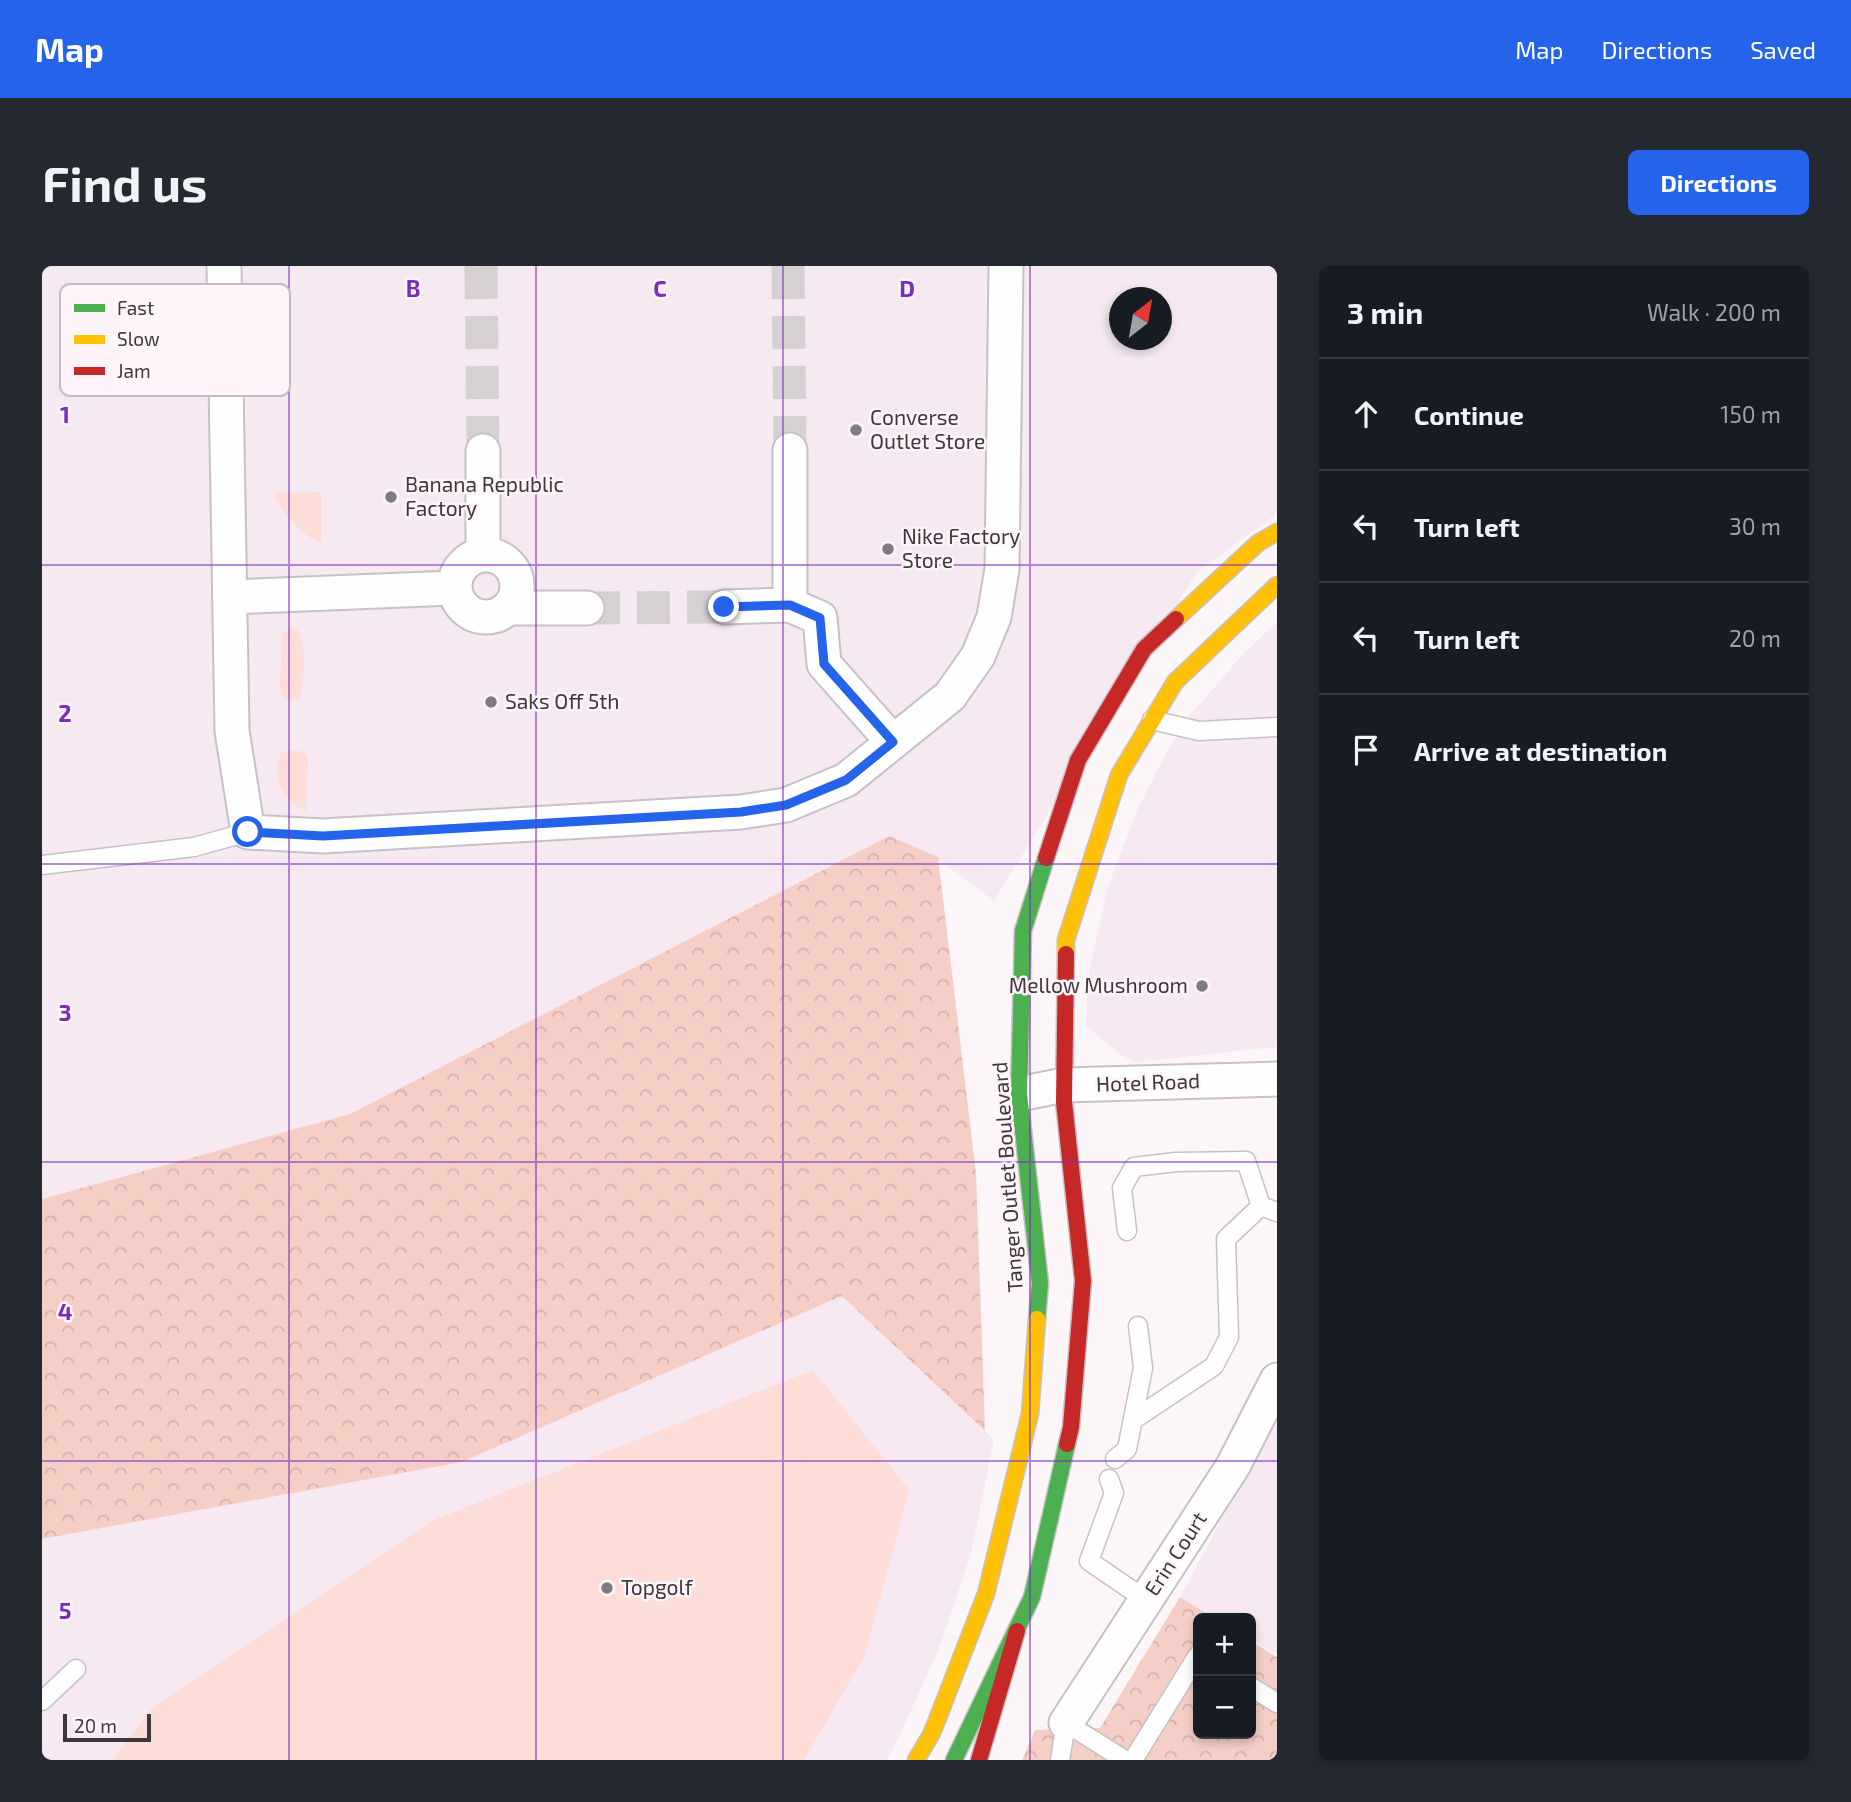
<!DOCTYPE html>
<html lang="en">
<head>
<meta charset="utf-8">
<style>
  body { margin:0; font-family:"Exo 2",sans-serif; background:#242831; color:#f1f3f6 }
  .controls { position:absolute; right:21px; bottom:21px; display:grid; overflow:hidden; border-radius:10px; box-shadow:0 4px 10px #0003 }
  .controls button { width:63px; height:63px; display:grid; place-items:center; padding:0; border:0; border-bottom:2px solid #363941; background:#171b24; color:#f1f3f6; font:35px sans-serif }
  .compass { position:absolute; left:1067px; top:21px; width:63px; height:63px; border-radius:50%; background:#171b24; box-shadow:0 4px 10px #0003; rotate:31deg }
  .scale { position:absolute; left:21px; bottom:18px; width:88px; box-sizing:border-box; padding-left:7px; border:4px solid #3c383b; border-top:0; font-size:19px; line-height:24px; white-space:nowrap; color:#3c383b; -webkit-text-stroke:5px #fef4fa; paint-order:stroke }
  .stop { position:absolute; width:21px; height:21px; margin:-16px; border:5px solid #2563eb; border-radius:50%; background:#fff }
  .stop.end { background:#2563eb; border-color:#fff; box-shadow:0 2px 7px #0008 }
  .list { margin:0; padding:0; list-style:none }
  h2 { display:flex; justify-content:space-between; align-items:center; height:91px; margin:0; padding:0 28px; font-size:30px }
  h2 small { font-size:23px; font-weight:400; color:#9ea1a6 }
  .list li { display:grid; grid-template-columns:46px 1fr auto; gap:21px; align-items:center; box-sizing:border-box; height:112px; padding:0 28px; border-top:2px solid #363941 }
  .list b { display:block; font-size:26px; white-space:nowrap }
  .list em { font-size:23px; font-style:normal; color:#9ea1a6 }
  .icon { flex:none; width:38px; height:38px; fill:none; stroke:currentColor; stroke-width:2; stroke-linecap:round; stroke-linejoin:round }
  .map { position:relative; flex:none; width:1235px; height:1494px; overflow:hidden; border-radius:10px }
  header { display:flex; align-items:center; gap:42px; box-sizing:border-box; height:98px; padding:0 35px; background:#2563eb; color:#fff }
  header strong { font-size:33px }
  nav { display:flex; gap:38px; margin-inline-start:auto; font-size:24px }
  .intro { display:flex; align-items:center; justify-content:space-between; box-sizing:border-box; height:168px; padding:0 42px }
  h1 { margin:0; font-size:49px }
  .button { padding:18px 32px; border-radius:10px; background:#2563eb; color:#fff; font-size:24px; font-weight:700 }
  main { display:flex; gap:42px; padding:0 42px }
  aside { flex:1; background:#171b24; border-radius:10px; box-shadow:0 4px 10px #0003 }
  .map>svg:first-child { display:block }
  .built { fill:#f6e9f2; fill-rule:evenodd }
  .forest { fill:url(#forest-crowns) }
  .garden { fill:#fdddd8 }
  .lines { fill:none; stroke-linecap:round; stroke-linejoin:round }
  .street-tunnel { stroke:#d6d0d3; stroke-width:33; stroke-dasharray:33 17; stroke-linecap:butt }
  .lane-casing { stroke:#c6c2c4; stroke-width:21 }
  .street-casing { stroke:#c6c2c4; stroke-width:37 }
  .fast-casing { stroke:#c6c2c4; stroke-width:19 }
  .slow-casing { stroke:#c6c2c4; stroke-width:19 }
  .jam-casing { stroke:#c6c2c4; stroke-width:19 }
  .lane { stroke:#fffefe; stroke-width:18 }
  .street { stroke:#fffefe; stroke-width:33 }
  .fast { stroke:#4caf50; stroke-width:16 }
  .slow { stroke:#ffc107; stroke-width:16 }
  .jam { stroke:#c62828; stroke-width:16 }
  .route { stroke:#2563eb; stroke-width:9 }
  .grid { fill:none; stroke:#7b2cbf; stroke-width:2; stroke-opacity:0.55 }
  .poi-dot { fill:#7f7a7e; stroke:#fef4fa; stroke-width:2.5 }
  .labels { text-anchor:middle; stroke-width:5; stroke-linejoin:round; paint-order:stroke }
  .poi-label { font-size:21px; fill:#3c383b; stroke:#fef4fa; text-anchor:start }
  .street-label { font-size:21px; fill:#3c383b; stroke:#fef4fa }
  .key { fill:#fef4fa; stroke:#c4bcc1; stroke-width:2 }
  .key-label { font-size:19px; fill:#3c383b }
  .grid-label { font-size:23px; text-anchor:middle; font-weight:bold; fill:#7b2cbf; stroke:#fef4fa; stroke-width:5; stroke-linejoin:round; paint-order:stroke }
</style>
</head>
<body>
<header>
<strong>Map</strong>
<nav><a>Map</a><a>Directions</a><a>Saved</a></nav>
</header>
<div class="intro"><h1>Find us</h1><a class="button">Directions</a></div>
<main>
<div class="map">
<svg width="1235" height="1494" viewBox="0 0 1235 1494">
  <defs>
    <pattern id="forest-crowns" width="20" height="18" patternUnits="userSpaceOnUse" patternTransform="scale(1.75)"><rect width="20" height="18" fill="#f5cec6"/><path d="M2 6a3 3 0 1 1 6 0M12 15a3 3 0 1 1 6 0" fill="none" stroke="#d3b2ab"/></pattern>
  </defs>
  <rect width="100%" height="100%" fill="#fcf6f9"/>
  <!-- built -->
  <g class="built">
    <path d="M0,0H1235V248L1155,306L952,635L890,589L847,570L308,848L0,933ZM1078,32H1120V74H1078Z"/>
    <polygon points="1235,356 1235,781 1092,796 1078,788 1044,760 1046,711 1065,624 1095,544 1127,482 1149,448 1202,387"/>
    <polygon points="801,1030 952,1174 929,1288 896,1385 861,1462 845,1494 0,1494 0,1273 420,1196"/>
    <polygon points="1235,1150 1235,1389 1209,1373 1209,1352 1173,1352 1138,1331"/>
  </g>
  <!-- forest -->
  <g class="forest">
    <polygon points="847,570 896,591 934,907 943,1165 800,1030 420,1196 0,1273 0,933 308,848"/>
    <polygon points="1138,1331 1172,1352 1156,1352 1156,1468 1209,1468 1209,1375 1235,1391 1235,1494 980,1494 993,1464 1058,1462"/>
  </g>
  <!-- garden -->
  <g class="garden">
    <path d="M279,226V277C255,267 243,249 231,227Z"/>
    <path d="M249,362L256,364C265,383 263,413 257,432L248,436L240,430L238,424L240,368Z"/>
    <path d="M252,484L262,486L266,493L264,545C240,536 228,508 240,486Z"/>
    <polygon points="771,1104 867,1224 823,1389 762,1494 70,1494 110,1442 389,1255"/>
  </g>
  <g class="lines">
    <!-- street-tunnel -->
    <g class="street-tunnel">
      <polyline points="439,0 441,185"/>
      <polyline points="746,0 748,184"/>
      <polyline points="545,342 683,341"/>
    </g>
    <defs>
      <g id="lane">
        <polyline points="1110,454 1157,465 1235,461"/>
        <polyline points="0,599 152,581 206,566"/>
        <polyline points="1085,965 1080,922 1092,901 1134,896 1204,895 1219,940 1235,946"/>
        <polyline points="1091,1154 1172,1100 1187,1071 1184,973 1219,940"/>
        <polyline points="1073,1193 1085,1183 1101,1102 1096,1060"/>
        <polyline points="1067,1213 1072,1227 1047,1295 1104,1334"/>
        <polyline points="1209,1421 1235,1437"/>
        <polyline points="0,1435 34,1403"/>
        <polyline points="1018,1494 1024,1457 1083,1494"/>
        <polyline points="1091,1494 1156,1389"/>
      </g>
      <g id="street">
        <polyline points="182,0 190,465 206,566 281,570 699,546 744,539 804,514 908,430 936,390 952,351 960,303 964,0"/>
        <polyline points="748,184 748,339"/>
        <polyline points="441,185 441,288"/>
        <circle cx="444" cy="320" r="31"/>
        <polyline points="188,331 412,322"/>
        <polyline points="683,341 748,339 778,352 782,398 851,476"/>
        <polyline points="466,342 545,342"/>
        <polyline points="977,828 1022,819 1235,813"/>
        <polyline points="1024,1457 1191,1200 1235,1114"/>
      </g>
      <g id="fast">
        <polyline points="995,1053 998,1017 977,828 981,665 1004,592"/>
        <polyline points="912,1494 990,1331 1025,1178"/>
      </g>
      <g id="slow">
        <polyline points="1134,353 1216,277 1235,266"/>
        <polyline points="1024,688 1024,674 1077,509 1133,416 1235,319"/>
        <polyline points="874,1494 890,1467 944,1328 988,1148 995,1053"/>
      </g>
      <g id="jam">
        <polyline points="1004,592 1036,494 1102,383 1134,353"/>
        <polyline points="1024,688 1022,836 1041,1015 1029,1161 1025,1178"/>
        <polyline points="937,1494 975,1365"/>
      </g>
    </defs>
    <!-- lane casing -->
    <use href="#lane" class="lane-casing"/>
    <!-- street casing -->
    <use href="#street" class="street-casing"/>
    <!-- fast casing -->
    <use href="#fast" class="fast-casing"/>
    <!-- slow casing -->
    <use href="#slow" class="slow-casing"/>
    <!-- jam casing -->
    <use href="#jam" class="jam-casing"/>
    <!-- lane -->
    <use href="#lane" class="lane"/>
    <!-- street -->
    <use href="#street" class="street"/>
    <!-- fast -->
    <use href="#fast" class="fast"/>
    <!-- slow -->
    <use href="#slow" class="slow"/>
    <!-- jam -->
    <use href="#jam" class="jam"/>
  </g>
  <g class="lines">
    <!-- route -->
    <polyline class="route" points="206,566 281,570 699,546 744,539 804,514 851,476 782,398 778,352 748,339 682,341"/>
  </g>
  <!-- grid -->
  <path class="grid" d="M247,0V1494M494,0V1494M741,0V1494M988,0V1494M0,299H1235M0,598H1235M0,896H1235M0,1195H1235"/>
  <!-- markers -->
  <g class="poi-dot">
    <circle cx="814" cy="164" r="7"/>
    <circle cx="349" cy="231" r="7"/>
    <circle cx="846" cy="283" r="7"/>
    <circle cx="449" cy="436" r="7"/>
    <circle cx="1160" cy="720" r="7"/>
    <circle cx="565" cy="1322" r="7"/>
  </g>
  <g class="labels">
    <!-- poi labels -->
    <g class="poi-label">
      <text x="828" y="159">Converse<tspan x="828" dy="24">Outlet Store</tspan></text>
      <text x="363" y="226">Banana Republic<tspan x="363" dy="24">Factory</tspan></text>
      <text x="860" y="278">Nike Factory<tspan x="860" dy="24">Store</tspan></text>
      <text x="463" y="443">Saks Off 5th</text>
      <text x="1146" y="727" text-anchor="end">Mellow Mushroom</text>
      <text x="579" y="1329">Topgolf</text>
    </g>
    <!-- street labels -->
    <g class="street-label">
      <text transform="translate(1106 817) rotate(-2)" y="7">Hotel Road</text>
      <text transform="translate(966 911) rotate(-94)" y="7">Tanger Outlet Boulevard</text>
      <text transform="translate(1134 1288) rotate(-57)" y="7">Erin Court</text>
    </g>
  </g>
  <!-- legend -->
  <rect x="18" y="18" width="230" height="112" rx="10" class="key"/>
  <rect x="32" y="38" width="31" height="8" fill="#4caf50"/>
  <rect x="32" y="69" width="31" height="9" fill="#ffc107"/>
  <rect x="32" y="101" width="31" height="8" fill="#c62828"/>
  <g class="key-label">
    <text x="75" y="49">Fast</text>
    <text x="75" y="80">Slow</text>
    <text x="75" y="112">Jam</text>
  </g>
  <g class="grid-label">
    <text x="371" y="31">B</text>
    <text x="618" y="31">C</text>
    <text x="865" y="31">D</text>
    <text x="23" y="157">1</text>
    <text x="23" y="456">2</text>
    <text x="23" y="755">3</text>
    <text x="23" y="1054">4</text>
    <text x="23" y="1353">5</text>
  </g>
</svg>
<div class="controls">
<button>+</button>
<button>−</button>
</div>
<svg class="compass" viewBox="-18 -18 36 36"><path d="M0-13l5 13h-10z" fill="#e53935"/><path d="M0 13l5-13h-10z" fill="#9ea1a6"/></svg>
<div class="scale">20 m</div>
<div class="stop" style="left:206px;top:566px"></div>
<div class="stop end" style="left:682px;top:341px"></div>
</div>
<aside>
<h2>3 min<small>Walk · 200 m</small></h2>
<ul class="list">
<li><svg class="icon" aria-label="ahead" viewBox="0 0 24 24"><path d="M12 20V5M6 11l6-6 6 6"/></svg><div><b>Continue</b></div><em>150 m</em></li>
<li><svg class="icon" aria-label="left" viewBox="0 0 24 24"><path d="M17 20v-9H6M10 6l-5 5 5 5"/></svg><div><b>Turn left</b></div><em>30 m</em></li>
<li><svg class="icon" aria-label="left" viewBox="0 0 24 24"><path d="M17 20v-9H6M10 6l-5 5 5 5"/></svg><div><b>Turn left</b></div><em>20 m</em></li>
<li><svg class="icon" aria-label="arrive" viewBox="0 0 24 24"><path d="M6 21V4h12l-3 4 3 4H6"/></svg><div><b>Arrive at destination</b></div></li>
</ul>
</aside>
</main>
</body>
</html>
